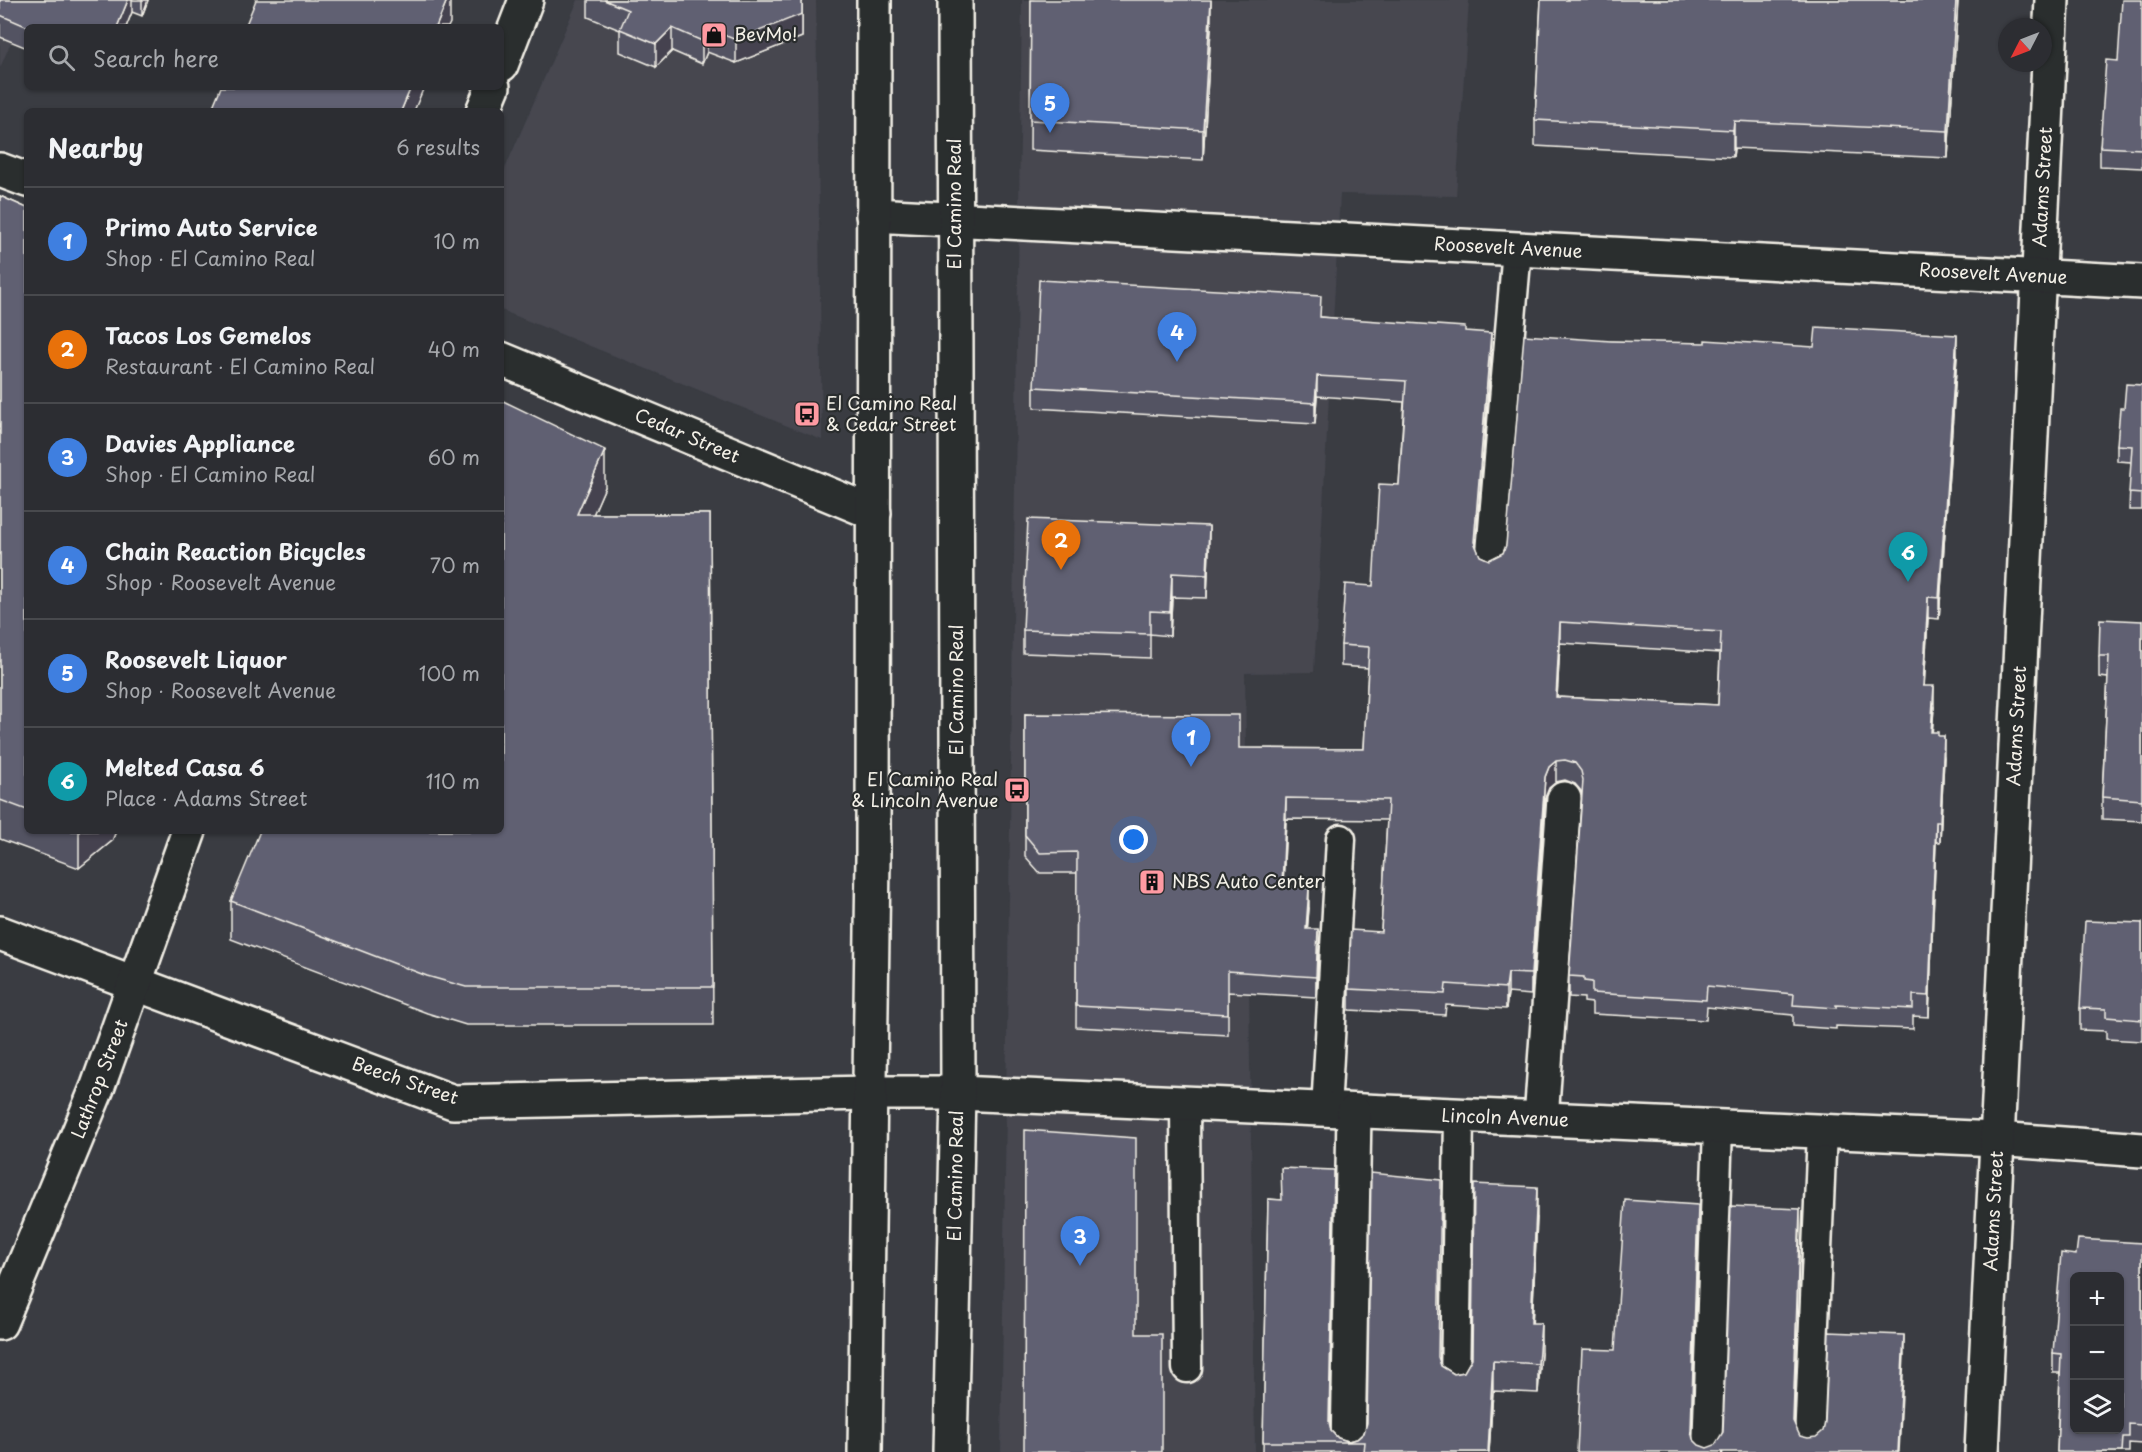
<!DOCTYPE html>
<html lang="en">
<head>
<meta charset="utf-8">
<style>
  body { margin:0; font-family:"Playpen Sans",sans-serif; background:#34353a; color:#f1f3f6 }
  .controls { position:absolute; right:18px; bottom:18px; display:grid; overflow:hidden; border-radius:9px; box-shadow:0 2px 4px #0004 }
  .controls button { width:54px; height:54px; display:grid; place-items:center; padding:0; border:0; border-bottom:2px solid #48494d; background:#2c2d32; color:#f1f3f6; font:30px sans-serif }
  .compass { position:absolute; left:1998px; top:18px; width:54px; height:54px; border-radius:50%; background:#2c2d32; box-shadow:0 2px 4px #0004; rotate:228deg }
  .you { position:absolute; left:1134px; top:840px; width:21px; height:21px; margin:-15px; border:4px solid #fff; border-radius:50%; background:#1a73e8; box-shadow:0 0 0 9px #1a73e833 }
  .badge { display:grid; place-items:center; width:39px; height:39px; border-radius:50%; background:#e797bd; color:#fff; font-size:20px; font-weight:700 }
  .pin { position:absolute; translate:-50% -50px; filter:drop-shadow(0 2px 3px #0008) }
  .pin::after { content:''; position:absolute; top:32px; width:21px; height:18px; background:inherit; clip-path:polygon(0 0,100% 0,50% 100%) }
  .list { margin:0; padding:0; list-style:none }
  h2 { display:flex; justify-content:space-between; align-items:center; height:78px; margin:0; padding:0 24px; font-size:26px }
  h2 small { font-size:20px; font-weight:400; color:#a6a8ac }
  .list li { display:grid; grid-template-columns:39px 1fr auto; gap:18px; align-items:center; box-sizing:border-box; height:108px; padding:0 24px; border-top:2px solid #48494d }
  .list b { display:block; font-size:22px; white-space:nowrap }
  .list p { margin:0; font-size:20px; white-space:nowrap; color:#a6a8ac }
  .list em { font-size:20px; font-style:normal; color:#a6a8ac }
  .icon { flex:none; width:33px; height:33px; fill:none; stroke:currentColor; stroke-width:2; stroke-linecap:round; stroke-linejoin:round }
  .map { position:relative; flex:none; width:2142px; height:1452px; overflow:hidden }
  .search { position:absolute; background:#2c2d32; box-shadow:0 2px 4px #0004; left:24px; top:24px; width:480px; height:66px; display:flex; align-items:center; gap:15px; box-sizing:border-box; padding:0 21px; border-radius:9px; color:#a6a8ac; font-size:22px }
  .panel { position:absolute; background:#2c2d32; box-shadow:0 2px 4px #0004; left:24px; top:108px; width:480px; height:726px; border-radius:9px }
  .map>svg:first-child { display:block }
  .built { fill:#464750 }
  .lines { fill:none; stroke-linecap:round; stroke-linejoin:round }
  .lane-casing { stroke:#f4f1e8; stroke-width:33 }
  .street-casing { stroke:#f4f1e8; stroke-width:38 }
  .secondary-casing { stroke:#f4f1e8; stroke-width:38 }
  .primary-casing { stroke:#f4f1e8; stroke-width:38 }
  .lane { stroke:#2a2d2e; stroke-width:28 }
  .street { stroke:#2a2d2e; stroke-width:33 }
  .secondary { stroke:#2a2d2e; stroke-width:33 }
  .primary { stroke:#2a2d2e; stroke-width:33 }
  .wall { fill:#535362; stroke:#f4f1e8; stroke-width:1.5; fill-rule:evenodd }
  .shaded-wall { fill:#444350; stroke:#f4f1e8; stroke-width:1.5 }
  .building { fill:#616072; stroke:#f4f1e8; stroke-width:1.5; fill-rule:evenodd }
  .labels { text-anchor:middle; stroke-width:4.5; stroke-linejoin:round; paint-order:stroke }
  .poi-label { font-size:18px; fill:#f4f1e8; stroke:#2a2d2e; text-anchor:start }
  .street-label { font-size:18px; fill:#f4f1e8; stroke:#2a2d2e }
</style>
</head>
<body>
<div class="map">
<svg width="2142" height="1452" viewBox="0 0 2142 1452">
  <rect width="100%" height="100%" fill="#3a3c42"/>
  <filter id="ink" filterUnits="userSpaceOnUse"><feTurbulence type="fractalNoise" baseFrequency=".0167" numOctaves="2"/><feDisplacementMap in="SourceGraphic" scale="12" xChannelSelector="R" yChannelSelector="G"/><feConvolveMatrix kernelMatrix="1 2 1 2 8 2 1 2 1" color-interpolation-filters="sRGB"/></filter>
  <g filter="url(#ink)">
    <!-- built -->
    <g class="built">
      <polygon points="0,0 29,0 0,68"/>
      <polygon points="578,0 816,0 822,440 501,310 501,178"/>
      <polygon points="1022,0 1469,0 1456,196 1340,194 1314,672 1245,673 1255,1452 1001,1452"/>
    </g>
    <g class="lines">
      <defs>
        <g id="lane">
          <polyline points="1490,564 1517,249"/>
          <polyline points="1185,1105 1187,1368"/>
          <polyline points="1326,1111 1341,839"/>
          <polyline points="1455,1387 1459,1116"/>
          <polyline points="1809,1443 1822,1131"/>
          <polyline points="1707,1452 1718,1127"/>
        </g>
        <g id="street">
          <polyline points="501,65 526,0"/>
          <polyline points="483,111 493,87"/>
          <polyline points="0,170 27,180"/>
          <polyline points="501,359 874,513"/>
          <polyline points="0,933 453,1102 868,1093 958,1093 1997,1139 2142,1150"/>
          <polyline points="1541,1119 1564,799"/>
          <polyline points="0,1323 98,1086 189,831"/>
          <polyline points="1348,1452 1354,1112"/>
          <polyline points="1982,1452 2052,0"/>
        </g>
        <polyline id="secondary" points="873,215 2142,282"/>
        <g id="primary">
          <polyline points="865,1452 873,858 874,0"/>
          <polyline points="950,1452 958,1093 955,0"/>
        </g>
      </defs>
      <!-- lane casing -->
      <use href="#lane" class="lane-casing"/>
      <!-- street casing -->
      <use href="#street" class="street-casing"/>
      <!-- secondary casing -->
      <use href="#secondary" class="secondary-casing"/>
      <!-- primary casing -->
      <use href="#primary" class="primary-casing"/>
      <!-- lane -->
      <use href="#lane" class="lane"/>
      <!-- street -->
      <use href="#street" class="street"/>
      <!-- secondary -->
      <use href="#secondary" class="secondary"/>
      <!-- primary -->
      <use href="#primary" class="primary"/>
    </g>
    <!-- wall -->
    <g class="wall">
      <polygon points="0,0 148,0 142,16 132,12 126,27 27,27 27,48 0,37"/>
      <polygon points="588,0 802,0 802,37 736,63 707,52 702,64 672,51 656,67 620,52 620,30 588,17"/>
      <polygon points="1031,0 1211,28 1203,160 1030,150"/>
      <polygon points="1541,0 1958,0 1948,158 1734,148 1733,157 1535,146 1535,120"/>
      <polygon points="2142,0 2142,168 2100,166 2100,147 2118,61"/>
      <polygon points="0,196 27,208 27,831 116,831 112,841 79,868 0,839"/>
      <path d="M1321,317L1465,331L1491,354L1475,545L1480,556L1489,560L1503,553L1611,341L1957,356L1939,619L1928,618L1924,686L1934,707L1932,732L1938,736L1944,757L1940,842H1936L1929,1017L1913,1016V1029L1836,1026V1029L1793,1026V1015L1707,1007L1706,1020L1592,1014V1003L1584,1002V998L1569,997V976L1582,794L1581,791L1575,784L1565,780L1556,782L1549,788L1545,798L1531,995L1508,993L1506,1009L1446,1005L1445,1015L1349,1010V989L1381,932L1387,820L1286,819L1283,886L1309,908L1307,929L1318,950L1316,997L1228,992V1035L1076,1027L1077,873H1040L1025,856V714L1239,748L1364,749L1368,668L1341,666V645L1373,586L1399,485L1404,402L1317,396L1315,424L1034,408V387ZM1560,643L1720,653L1718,705L1557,697Z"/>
      <polygon points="2142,385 2142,510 2129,510 2131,462 2117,461 2117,445"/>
      <polygon points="501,400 605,487 593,514 710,514 713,1025 466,1025 427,1013 231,939 231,901"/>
      <polygon points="1209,549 1207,598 1172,597 1170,636 1150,634 1150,658 1023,653 1023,630"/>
      <polygon points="2142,621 2142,821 2102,819 2102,797 2108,678 2099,677 2099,656"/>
      <polygon points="2142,923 2142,1041 2106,1039 2106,1031 2080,1030 2080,1008"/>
      <polygon points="1268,1199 1281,1200 1334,1199 1330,1424 1331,1431 1338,1438 1348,1441 1357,1439 1439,1359 1441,1366 1454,1374 1464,1372 1472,1358 1537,1217 1532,1323 1541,1353 1538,1393 1493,1391 1489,1452 1263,1452"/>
      <polygon points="2142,1243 2142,1444 2129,1443 2129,1452 2057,1452 2060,1373 2053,1373 2053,1353"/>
    </g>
    <!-- shaded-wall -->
    <g class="shaded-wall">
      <polygon points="128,0 132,0 132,12 126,27 117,27"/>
      <polygon points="142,0 148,0 142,16"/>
      <polygon points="447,0 450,0 450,23 448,27 436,27"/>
      <polygon points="802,0 802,37 736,63 736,40"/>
      <polygon points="1211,0 1211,28 1203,160 1203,130"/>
      <polygon points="1956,0 1958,0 1948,158 1948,131"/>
      <polygon points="672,28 672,51 656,67 656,44"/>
      <polygon points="707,28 707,52 702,64 702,41"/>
      <polygon points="411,87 424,87 414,111 401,111"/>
      <polygon points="1734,121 1734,148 1733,157 1733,130"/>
      <polygon points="1491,333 1491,354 1474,563 1474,542"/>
      <polygon points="1957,335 1957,356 1939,619 1939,598"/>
      <polygon points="1317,376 1317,396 1315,424 1315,403"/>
      <polygon points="605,450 605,487 577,552 577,514"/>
      <polygon points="1209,526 1209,549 1207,598 1207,575"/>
      <polygon points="1172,573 1172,597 1170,636 1170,612"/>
      <polygon points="1928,597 1928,618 1923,707 1923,686"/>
      <polygon points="1560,622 1560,643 1556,717 1556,697"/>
      <polygon points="1934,686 1934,707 1931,752 1931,732"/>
      <polygon points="1944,736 1944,757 1940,842 1940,822"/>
      <polygon points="1556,761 1556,782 1549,788 1545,798 1531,995 1531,974 1545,777 1549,767"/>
      <polygon points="1286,798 1286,819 1282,906 1282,886"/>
      <polygon points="1936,822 1936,842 1929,1017 1929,996"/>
      <polygon points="79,831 116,831 112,841 79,868"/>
      <polygon points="1309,888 1309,908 1306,949 1306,929"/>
      <polygon points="1318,929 1318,950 1316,997 1316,977"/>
      <polygon points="1508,973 1508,993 1506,1009 1506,988"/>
      <polygon points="1334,1170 1334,1199 1329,1442"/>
      <polygon points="1537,1187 1537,1217 1531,1352 1531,1323"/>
      <polygon points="1698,1205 1698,1226 1691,1451 1691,1431"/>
      <polygon points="1800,1209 1800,1230 1793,1442 1793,1421"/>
      <polygon points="1541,1323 1541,1353 1538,1393 1538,1364"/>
      <polygon points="1904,1335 1904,1356 1899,1452 1898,1452"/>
      <polygon points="1493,1361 1493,1391 1489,1452 1488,1452"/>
    </g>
    <!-- building -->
    <g class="building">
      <polygon points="0,0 128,0 117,27 28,27 0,15"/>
      <polygon points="256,0 447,0 436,27 245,27"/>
      <polygon points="604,0 802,0 802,14 736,40 707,28 702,41 672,28 656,44 620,29 628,10"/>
      <polygon points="1031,0 1211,0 1203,130 1030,120"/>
      <polygon points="1541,0 1956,0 1948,131 1734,121 1733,130 1535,120"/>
      <polygon points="2122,0 2142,0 2142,149 2100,147 2106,60 2118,61"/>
      <polygon points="221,87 411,87 401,111 211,111"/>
      <polygon points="0,196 27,208 27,810 0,800"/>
      <path d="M1039,280L1321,296L1320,317L1465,327V331L1491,333L1474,542L1480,556L1489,560L1503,553L1506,545L1524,335L1611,341L1705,343V340L1814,347L1816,327L1957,335L1939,598L1928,597L1923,686H1934L1931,732H1938V736H1944L1940,822H1936L1929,996L1913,995V1009L1836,1005V1008L1793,1005L1794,994L1707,986L1706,1000L1592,993V982L1584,981V977L1569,976L1583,780L1581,771L1575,763L1565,760L1556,761L1549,767L1545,777L1531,974L1508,973L1506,988L1446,984L1445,994L1349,989L1351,930L1381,932L1388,800L1286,798L1282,886L1309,888L1306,929H1318L1316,977L1228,971V1014L1076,1006L1077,852L1040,853L1025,835V714L1239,715V748L1364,749L1369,647L1341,645L1345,584L1373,586L1379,484L1399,485L1406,381L1317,376L1315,403L1034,387ZM1560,622L1721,632L1718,705L1556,697Z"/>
      <polygon points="2126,384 2142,385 2142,494 2129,493 2132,446 2117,445 2120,408 2124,408"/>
      <polygon points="501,400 605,450 577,514 710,514 713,987 466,987 427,976 231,901 260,831 501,831"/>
      <polygon points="1028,519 1209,526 1207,575 1172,573 1170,612 1150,611 1150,634 1023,630"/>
      <polygon points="2100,619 2142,621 2142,800 2102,797 2109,656 2099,656"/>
      <polygon points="2085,921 2142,923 2142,1020 2106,1017 2106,1009 2080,1008"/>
      <polygon points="1025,1130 1136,1138 1136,1334 1162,1334 1162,1452 1024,1452"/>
      <polygon points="1281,1168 1334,1170 1329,1422 1331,1431 1338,1438 1348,1441 1357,1439 1364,1433 1367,1423 1371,1173 1441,1180 1438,1357 1441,1366 1454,1374 1464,1372 1472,1358 1474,1184 1537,1187 1531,1323 1541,1323 1538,1364 1493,1361 1488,1452 1364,1452 1365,1442 1263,1442 1268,1199 1282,1200"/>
      <polygon points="1625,1200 1698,1205 1691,1431 1693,1439 1699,1445 1707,1448 1715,1445 1723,1432 1731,1206 1800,1209 1793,1421 1800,1436 1808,1438 1816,1437 1823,1431 1825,1423 1829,1332 1904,1335 1898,1452 1577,1452 1582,1349 1615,1350"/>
      <path d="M2078,1239L2142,1243V1425L2129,1424V1437H2123L2122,1452H2057L2061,1354L2053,1353L2061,1253L2076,1255ZM2074,1276H2120V1430H2074Z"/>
    </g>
  </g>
  <!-- icons -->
  <defs>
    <symbol id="shop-square" viewBox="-11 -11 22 22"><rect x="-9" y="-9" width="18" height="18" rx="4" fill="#ff9aa2" stroke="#2a2d2e"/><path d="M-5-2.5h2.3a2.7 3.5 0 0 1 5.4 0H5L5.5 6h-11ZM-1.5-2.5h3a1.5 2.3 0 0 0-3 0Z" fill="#111"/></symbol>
    <symbol id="bus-square" viewBox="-11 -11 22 22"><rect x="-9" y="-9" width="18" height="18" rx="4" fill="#ff9aa2" stroke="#2a2d2e"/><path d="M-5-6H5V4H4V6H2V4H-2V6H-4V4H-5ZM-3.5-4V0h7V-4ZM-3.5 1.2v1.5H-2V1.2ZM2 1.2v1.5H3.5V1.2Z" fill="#111"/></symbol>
    <symbol id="building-square" viewBox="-11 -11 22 22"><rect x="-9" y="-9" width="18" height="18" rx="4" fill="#ff9aa2" stroke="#2a2d2e"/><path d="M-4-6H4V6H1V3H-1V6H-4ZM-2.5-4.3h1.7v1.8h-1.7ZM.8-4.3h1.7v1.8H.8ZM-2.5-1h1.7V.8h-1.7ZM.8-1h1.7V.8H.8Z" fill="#111"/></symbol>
  </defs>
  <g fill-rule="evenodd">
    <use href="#shop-square" x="699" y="20" width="30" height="30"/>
    <use href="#bus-square" x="792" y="399" width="30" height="30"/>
    <use href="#bus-square" x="1002" y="775" width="30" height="30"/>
    <use href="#building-square" x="1137" y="867" width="30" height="30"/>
  </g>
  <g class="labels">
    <!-- poi labels -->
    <g class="poi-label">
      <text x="734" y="41">BevMo!</text>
      <text x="826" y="410">El Camino Real<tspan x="826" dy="21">&amp; Cedar Street</tspan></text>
      <text x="998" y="786" text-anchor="end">El Camino Real<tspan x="998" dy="21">&amp; Lincoln Avenue</tspan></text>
      <text x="1172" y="888">NBS Auto Center</text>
    </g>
    <!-- street labels -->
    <g class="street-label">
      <text transform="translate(2043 187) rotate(-87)" y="6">Adams Street</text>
      <text transform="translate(955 204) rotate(-90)" y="6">El Camino Real</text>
      <text transform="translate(1508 248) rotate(3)" y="6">Roosevelt Avenue</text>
      <text transform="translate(1993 274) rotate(3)" y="6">Roosevelt Avenue</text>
      <text transform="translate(687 436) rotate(23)" y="6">Cedar Street</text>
      <text transform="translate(957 690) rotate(-90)" y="6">El Camino Real</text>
      <text transform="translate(2017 726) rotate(-87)" y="6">Adams Street</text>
      <text transform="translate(100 1079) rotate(-69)" y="6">Lathrop Street</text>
      <text transform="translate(405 1081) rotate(19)" y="6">Beech Street</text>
      <text transform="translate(1505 1118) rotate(2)" y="6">Lincoln Avenue</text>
      <text transform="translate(956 1176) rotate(-89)" y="6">El Camino Real</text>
      <text transform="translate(1994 1211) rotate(-87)" y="6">Adams Street</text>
    </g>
  </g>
</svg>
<div class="controls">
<button>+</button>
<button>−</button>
<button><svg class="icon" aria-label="layers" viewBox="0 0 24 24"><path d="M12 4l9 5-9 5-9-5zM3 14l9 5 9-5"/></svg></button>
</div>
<svg class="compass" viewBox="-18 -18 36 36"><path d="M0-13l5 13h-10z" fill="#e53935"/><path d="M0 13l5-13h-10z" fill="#a6a8ac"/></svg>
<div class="you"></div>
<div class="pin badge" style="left:1191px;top:767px;background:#3f7fe0">1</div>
<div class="pin badge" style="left:1061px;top:570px;background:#e8710a">2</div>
<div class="pin badge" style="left:1080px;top:1266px;background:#3f7fe0">3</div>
<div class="pin badge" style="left:1177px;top:362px;background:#3f7fe0">4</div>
<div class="pin badge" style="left:1050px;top:133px;background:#3f7fe0">5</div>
<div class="pin badge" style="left:1908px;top:582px;background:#0f9aa8">6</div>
<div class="search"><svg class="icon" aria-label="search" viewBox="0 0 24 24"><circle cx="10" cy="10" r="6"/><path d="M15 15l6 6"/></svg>Search here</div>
<section class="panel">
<h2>Nearby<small>6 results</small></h2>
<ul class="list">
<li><span class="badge" style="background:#3f7fe0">1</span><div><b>Primo Auto Service</b><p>Shop · El Camino Real</p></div><em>10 m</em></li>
<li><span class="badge" style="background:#e8710a">2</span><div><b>Tacos Los Gemelos</b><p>Restaurant · El Camino Real</p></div><em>40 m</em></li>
<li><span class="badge" style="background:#3f7fe0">3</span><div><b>Davies Appliance</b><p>Shop · El Camino Real</p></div><em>60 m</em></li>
<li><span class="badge" style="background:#3f7fe0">4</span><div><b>Chain Reaction Bicycles</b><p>Shop · Roosevelt Avenue</p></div><em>70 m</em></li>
<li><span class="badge" style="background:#3f7fe0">5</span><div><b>Roosevelt Liquor</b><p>Shop · Roosevelt Avenue</p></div><em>100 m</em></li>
<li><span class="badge" style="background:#0f9aa8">6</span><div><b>Melted Casa 6</b><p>Place · Adams Street</p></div><em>110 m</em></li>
</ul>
</section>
</div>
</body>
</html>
